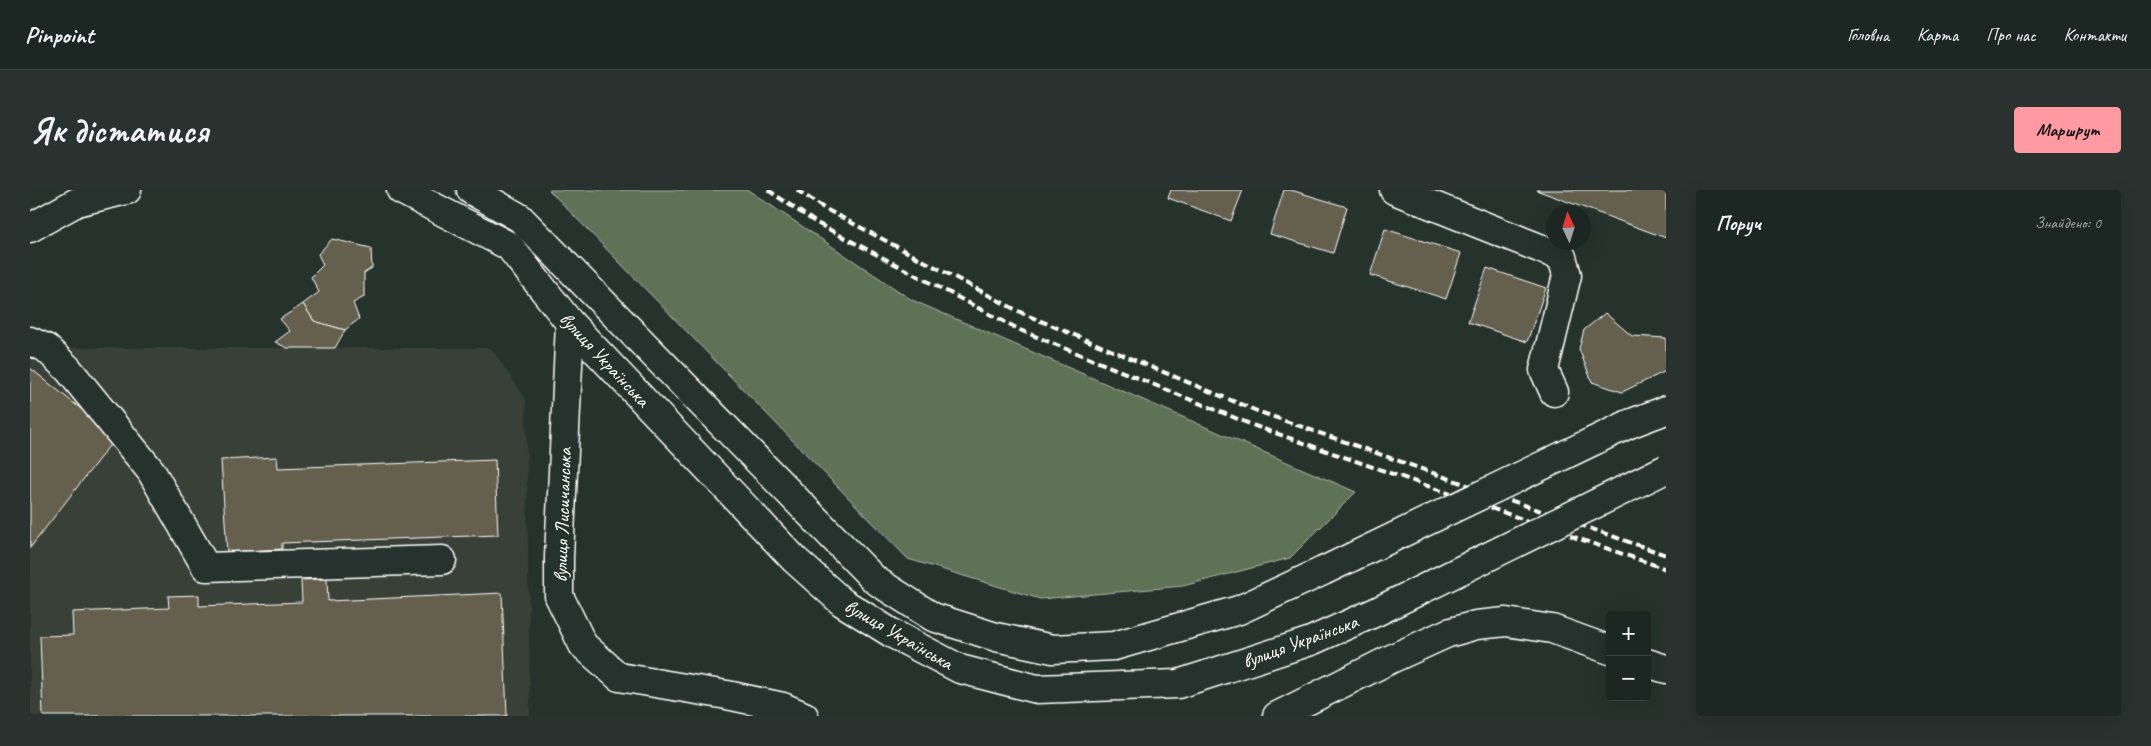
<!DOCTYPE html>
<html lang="uk">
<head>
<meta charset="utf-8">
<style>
  body { margin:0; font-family:Caveat,sans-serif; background:#29322f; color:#f1f3f6 }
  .controls { position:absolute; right:15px; bottom:15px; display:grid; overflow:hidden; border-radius:5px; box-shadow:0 5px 20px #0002 }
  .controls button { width:45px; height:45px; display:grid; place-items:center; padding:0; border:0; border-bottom:1px solid #3a4340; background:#1c2622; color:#f1f3f6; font:25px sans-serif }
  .compass { position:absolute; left:1516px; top:15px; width:45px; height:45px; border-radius:50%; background:#1c2622; box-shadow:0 5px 20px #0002; rotate:356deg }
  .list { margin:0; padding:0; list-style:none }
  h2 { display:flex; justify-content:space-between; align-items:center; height:65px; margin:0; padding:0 20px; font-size:21px }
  h2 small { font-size:16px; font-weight:400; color:#a0a5a5 }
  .map { position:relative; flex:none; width:1636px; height:526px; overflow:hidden; border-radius:5px }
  header { display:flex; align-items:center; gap:30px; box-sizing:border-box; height:70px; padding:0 25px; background:#1c2622; border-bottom:1px solid #3a4340 }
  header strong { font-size:24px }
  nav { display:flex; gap:28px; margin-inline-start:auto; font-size:18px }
  .intro { display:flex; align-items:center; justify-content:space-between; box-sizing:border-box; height:120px; padding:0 30px }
  h1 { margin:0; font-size:35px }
  .button { padding:12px 22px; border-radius:5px; background:#ff9aa2; color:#111; font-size:18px; font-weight:700 }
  main { display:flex; gap:30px; padding:0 30px }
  aside { flex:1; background:#1c2622; border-radius:5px; box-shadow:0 5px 20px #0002 }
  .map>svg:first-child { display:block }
  .built { fill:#394037 }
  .green { fill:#5e7256; stroke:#aeb8aa }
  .building { fill:#65604e; stroke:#fff }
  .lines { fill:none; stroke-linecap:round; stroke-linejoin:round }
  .minor-casing { stroke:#fff; stroke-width:31 }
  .major-casing { stroke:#fff; stroke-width:31 }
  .minor { stroke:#26332d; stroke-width:28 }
  .major { stroke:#26332d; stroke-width:28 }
  .rail { stroke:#fff; stroke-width:4; stroke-dasharray:8 4; stroke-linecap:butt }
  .major-bridge-casing { stroke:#fff; stroke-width:31; stroke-linecap:butt }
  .major-bridge { stroke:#26332d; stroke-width:28 }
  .labels { text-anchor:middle; stroke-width:4; stroke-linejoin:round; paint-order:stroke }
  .street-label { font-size:20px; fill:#fff; stroke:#26332d }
</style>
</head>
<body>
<header>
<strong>Pinpoint</strong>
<nav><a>Головна</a><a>Карта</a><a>Про нас</a><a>Контакти</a></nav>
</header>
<div class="intro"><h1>Як дістатися</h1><a class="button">Маршрут</a></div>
<main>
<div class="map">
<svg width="1636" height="526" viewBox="0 0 1636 526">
  <rect width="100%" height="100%" fill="#26332d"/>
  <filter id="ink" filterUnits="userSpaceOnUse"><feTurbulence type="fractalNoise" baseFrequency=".02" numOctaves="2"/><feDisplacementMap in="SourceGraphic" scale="10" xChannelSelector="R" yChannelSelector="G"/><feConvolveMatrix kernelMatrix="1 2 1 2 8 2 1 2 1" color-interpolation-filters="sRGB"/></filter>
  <g filter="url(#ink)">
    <!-- built -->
    <polygon class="built" points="16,158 461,158 496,209 500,526 0,526 0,160"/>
    <!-- green -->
    <polygon class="green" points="519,0 718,0 882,110 1326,302 1260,368 1153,396 1010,409 878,369"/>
    <!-- building -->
    <g class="building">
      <polygon points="1141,0 1213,0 1201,31 1138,8"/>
      <polygon points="1254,0 1261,0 1317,17 1303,63 1240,44"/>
      <polygon points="1506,0 1636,0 1636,48"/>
      <polygon points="1355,39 1431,63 1416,109 1340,85"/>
      <polygon points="302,49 341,58 342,78 334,83 334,107 323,113 329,129 315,140 284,131 273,114 289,102 281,87 293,75 288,64"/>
      <polygon points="1457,78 1516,98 1497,152 1438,132"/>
      <polygon points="273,114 284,131 315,140 305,158 257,158 245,152 260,141 250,129"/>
      <polygon points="1575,123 1602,146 1636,148 1636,181 1592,202 1562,192 1549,159 1554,140"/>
      <polygon points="0,178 86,247 0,358"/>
      <polygon points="247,267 248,278 465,270 468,345 252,353 252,359 197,362 191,270"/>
      <polygon points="297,389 298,411 472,403 477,526 13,526 10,446 43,445 42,422 139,418 138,406 169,405 169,416 272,412 271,390"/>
    </g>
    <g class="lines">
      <defs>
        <g id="minor">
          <polyline points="1364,0 1532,67 1537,85 1514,180 1524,202"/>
          <polyline points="540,133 529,367 529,406 553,455 589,487 697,505 753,517 774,526"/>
          <polyline points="0,151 16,158 38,179 121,281 176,377 412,370"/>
          <polyline points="1617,473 1636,479"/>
          <polyline points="1247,526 1363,468 1418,443 1446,435 1476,432 1522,439 1580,460"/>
        </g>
        <g id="major">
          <polyline points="371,0 479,56 540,133 765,370 812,412 863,444 930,479 1007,499 1148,494 1281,451 1346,422"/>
          <polyline points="441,0 490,28 845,390 903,427 966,447 1023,459 1084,456 1209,420 1293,381"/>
          <polyline points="0,38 47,12 97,0"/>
          <polyline points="1599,234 1636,220"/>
        </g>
      </defs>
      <!-- minor casing -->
      <use href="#minor" class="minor-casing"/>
      <!-- major casing -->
      <use href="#major" class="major-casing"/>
      <!-- minor -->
      <use href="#minor" class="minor"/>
      <!-- major -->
      <use href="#major" class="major"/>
      <!-- rail -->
      <g class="rail">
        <polyline points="738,0 785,32 990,140 1225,236 1636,379"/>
        <polyline points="767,0 792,17 994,124 1227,221 1636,365"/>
      </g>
      <defs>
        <g id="major-bridge">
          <polyline points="1293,381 1599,234"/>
          <polyline points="1346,422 1636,279"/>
        </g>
      </defs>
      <!-- major-bridge casing -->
      <use href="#major-bridge" class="major-bridge-casing"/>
      <!-- major-bridge -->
      <use href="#major-bridge" class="major-bridge"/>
    </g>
  </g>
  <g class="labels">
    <!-- street labels -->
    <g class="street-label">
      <text transform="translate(575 169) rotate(47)" y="7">вулиця Українська</text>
      <text transform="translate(532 325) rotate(-88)" y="7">вулиця Лисичанська</text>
      <text transform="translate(869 444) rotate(30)" y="7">вулиця Українська</text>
      <text transform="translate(1270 451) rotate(-20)" y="7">вулиця Українська</text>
    </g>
  </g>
</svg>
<div class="controls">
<button>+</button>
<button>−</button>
</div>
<svg class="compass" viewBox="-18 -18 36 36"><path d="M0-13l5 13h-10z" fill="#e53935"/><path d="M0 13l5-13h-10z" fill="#a0a5a5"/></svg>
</div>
<aside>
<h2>Поруч<small>Знайдено: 0</small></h2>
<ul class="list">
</ul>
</aside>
</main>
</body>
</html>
